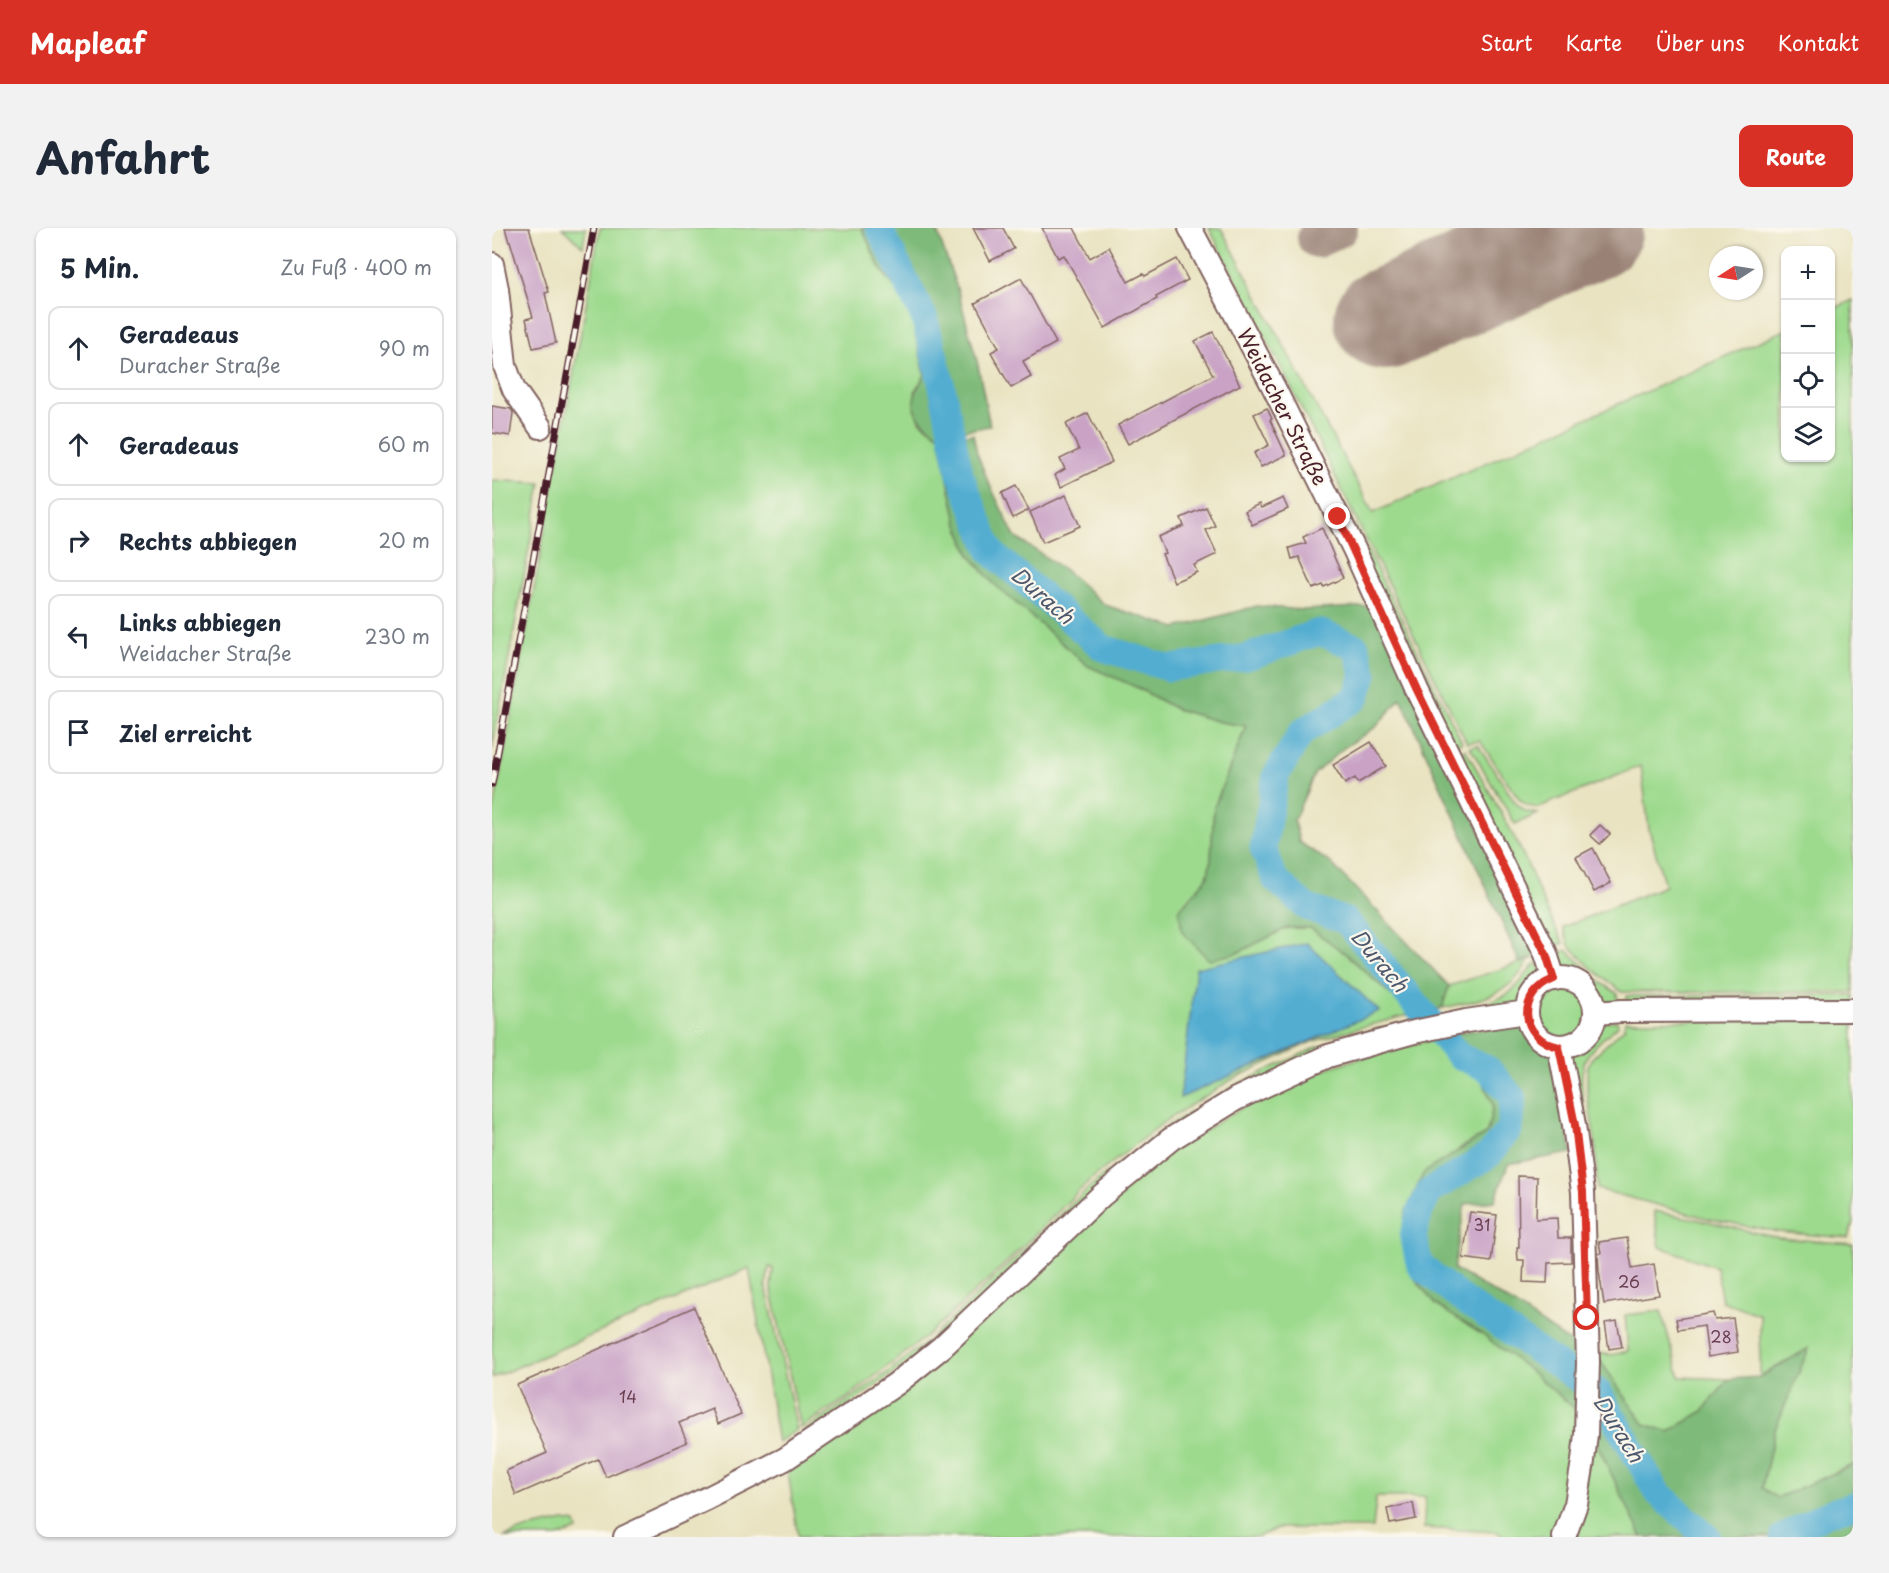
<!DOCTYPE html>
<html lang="de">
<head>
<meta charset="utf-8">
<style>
  body { margin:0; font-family:"Playpen Sans",sans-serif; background:#f2f2f3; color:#1f2937 }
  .controls { position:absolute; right:18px; top:18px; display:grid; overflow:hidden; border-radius:12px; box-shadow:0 2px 4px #0004 }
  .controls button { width:54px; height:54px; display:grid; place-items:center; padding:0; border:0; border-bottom:2px solid #e0e1e3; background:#fff; color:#1f2937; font:30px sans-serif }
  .compass { position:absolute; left:1217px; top:18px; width:54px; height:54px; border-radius:50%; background:#fff; box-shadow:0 2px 4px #0004; rotate:258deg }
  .stop { position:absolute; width:18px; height:18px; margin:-14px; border:4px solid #d93025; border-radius:50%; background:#fff }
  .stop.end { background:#d93025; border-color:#fff; box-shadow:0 2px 6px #0008 }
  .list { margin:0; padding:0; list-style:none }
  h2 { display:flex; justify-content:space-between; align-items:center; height:78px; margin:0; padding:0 24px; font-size:26px }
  h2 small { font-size:20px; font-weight:400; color:#747a83 }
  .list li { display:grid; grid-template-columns:39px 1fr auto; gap:18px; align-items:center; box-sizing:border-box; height:84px; margin:0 12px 12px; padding:0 12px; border:2px solid #e0e1e3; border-radius:12px }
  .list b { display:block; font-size:22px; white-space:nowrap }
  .list p { margin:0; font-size:20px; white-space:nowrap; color:#747a83 }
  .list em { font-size:20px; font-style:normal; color:#747a83 }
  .icon { flex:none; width:33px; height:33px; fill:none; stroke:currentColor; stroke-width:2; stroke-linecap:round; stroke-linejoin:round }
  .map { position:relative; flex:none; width:1361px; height:1309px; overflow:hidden; border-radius:12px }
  header { display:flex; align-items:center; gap:36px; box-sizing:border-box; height:84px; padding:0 30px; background:#d93025; color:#fff }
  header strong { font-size:28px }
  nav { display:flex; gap:33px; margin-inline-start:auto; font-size:21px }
  .intro { display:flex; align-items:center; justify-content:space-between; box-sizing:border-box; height:144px; padding:0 36px }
  h1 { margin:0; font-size:42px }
  .button { padding:15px 27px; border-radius:12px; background:#d93025; color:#fff; font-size:21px; font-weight:700 }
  main { display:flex; gap:36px; padding:0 36px }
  aside { flex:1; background:#fff; border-radius:12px; box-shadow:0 2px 4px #0004 }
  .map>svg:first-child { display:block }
  .green { fill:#9eda8e; stroke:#747c5c; stroke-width:1.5 }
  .forest { fill:#7eba79; stroke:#646c52; stroke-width:1.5 }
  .water { fill:#53add1; stroke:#4e667e; stroke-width:1.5 }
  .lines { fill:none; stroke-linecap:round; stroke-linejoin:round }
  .river { stroke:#53add1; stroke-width:27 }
  .taxiway { stroke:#9a8176; stroke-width:40 }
  .runway { stroke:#9a8176; stroke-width:102 }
  .building { fill:#c9a2c6 }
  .minor-casing { stroke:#826460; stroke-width:26 }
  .minor { stroke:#fff; stroke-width:22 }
  .rail-casing { stroke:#4a1f2b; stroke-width:7 }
  .rail { stroke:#fbf7ec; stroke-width:4.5; stroke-dasharray:14; stroke-linecap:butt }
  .route { stroke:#d93025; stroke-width:8 }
  .labels { text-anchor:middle; stroke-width:4.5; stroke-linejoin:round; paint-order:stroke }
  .number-label { font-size:16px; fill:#6a4052 }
  .street-label { font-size:20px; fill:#4a1f2b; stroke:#fbf7ec }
  .water-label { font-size:21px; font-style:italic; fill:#4e586d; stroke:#fbf7ec }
</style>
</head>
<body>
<header>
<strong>Mapleaf</strong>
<nav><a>Start</a><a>Karte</a><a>Über uns</a><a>Kontakt</a></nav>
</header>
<div class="intro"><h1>Anfahrt</h1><a class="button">Route</a></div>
<main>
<aside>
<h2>5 Min.<small>Zu Fuß · 400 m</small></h2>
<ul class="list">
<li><svg class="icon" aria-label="ahead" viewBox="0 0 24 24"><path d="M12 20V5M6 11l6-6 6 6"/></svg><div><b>Geradeaus</b><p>Duracher Straße</p></div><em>90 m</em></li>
<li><svg class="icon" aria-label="ahead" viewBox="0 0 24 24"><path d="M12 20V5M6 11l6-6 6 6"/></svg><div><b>Geradeaus</b></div><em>60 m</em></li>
<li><svg class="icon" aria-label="right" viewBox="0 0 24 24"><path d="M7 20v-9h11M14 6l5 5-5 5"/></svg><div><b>Rechts abbiegen</b></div><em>20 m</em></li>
<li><svg class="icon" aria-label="left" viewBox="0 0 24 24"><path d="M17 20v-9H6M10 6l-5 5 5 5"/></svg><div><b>Links abbiegen</b><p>Weidacher Straße</p></div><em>230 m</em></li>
<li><svg class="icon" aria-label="arrive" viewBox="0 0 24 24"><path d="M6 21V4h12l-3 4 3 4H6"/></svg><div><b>Ziel erreicht</b></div></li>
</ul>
</aside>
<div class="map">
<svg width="1361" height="1309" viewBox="0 0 1361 1309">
  <rect width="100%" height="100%" fill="#fbf7ec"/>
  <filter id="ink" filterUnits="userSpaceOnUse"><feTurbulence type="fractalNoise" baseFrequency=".0167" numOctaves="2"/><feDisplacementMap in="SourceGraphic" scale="12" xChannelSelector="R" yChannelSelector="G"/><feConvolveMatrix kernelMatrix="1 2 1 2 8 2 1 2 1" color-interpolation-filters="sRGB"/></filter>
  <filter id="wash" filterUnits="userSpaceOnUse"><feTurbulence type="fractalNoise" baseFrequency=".008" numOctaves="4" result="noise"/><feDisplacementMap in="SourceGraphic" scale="24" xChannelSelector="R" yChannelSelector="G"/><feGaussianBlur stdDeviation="1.35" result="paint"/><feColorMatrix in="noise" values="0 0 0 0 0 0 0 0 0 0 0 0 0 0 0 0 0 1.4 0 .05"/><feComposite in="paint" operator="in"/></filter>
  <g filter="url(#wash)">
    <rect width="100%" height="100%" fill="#e9e3c1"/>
    <!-- green -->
    <g class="green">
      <polygon points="70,0 94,0 91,19"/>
      <polygon points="108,0 370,0 388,40 409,67 421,95 433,147 423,163 428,193 447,207 465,294 478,327 501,355 644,459 684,481 728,494 754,498 722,580 719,632 715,650 687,682 745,725 795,700 818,700 854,726 920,786 866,800 819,814 741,851 676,891 598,952 517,1032 436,1107 355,1170 309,1200 279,1059 281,1041 277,1039 274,1058 305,1202 286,1214 257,1040 0,1150 0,592"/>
      <polygon points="717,0 729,0 881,285 1293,102 1294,230 1338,230 1339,82 1361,72 1361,764 1130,764 1098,739 1077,717 1071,699 1173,658 1157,601 1149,538 1045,580 1036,578 1027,571 988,513 975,515 795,151"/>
      <polygon points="0,252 49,255 0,522"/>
      <polygon points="863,297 970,514 960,519 856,300"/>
      <polygon points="986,517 1023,574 1032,583 1046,586 1023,596 978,519"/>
      <path d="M973,521C994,557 1015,593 1033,631C1046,659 1056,689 1072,715L1058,720L963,526Z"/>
      <path d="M1075,722L1109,755L1125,765L1126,775H1109C1107,771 1106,764 1103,761C1096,749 1079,745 1066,744L1059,728Z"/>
      <path d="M1037,732C1016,770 989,771 950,780L957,758Z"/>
      <path d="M1046,734L1050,748C1037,756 1032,763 1028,776L972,785V781C990,776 1011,773 1024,759C1032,751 1037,740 1046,734Z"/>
      <circle cx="1069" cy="784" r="27"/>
      <polygon points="1361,767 1361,776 1134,777 1135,768"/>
      <polygon points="1361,791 1361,995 1356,1010 1286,1004 1218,991 1105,961 1104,919 1095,864 1095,841 1099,831 1132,800 1133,793"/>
      <polygon points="921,792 922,795 742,865 444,1115 314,1208 311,1204 396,1144 439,1110 602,955 680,895 744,857 823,820 869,805"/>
      <path d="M1125,793L1126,798C1115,807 1103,816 1096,827C1082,847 1095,895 1098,919C1100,932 1100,947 1101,961L1076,824C1093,820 1102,810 1108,794Z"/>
      <polygon points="948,809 953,828 989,848 1001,878 995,905 967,921 944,1077 991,1107 1041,1145 1088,1185 1087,1206 1066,1309 1014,1309 1005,1304 932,1300 933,1269 884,1269 881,1300 786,1300 765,1309 306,1309 295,1238 686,918 751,879 841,838"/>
      <polygon points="1162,983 1218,994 1287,1010 1361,1016 1361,1237 1285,1270 1270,1260 1283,1201 1317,1120 1268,1149 1268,1087 1230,1073 1224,1039 1168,1019"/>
      <polygon points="1169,1083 1188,1149 1237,1151 1210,1184 1177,1204 1152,1196 1102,1124 1119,1127 1136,1123 1133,1087"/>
      <polygon points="1101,1208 1150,1309 1079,1309"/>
      <polygon points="72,1293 84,1295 86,1302 66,1309 11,1309 34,1301"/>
    </g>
    <!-- forest -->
    <g class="forest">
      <path d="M370,0H444L466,63L486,137L498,198L447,207C419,186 414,178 433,147L421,95L409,67L388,40Z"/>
      <polygon points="481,206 485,225 495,251 523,309 573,342 613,377 684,400 765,378 811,382 883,378 1046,728 1028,735 909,470 884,499 853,519 823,545 802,592 807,614 839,635 957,758 950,780 920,786 854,726 818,700 795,700 745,725 717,732 690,704 687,682 715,650 719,632 722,580 754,498 728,494 684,481 644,459 596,438 501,355 478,327 465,294 448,213"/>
      <path d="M1031,797C1036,811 1046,819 1059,825L1080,925L1016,936L1003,973L973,976L962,1041L1016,1073L1088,1121V1185L1041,1145L991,1107L944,1077L919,1046L910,1014L913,985L932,944L995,905L1001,878L989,848L953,828L948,809L976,803Z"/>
      <polygon points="1317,1120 1283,1201 1270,1260 1285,1270 1361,1237 1361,1309 1150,1309 1101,1208 1102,1124 1152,1196 1177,1204 1210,1184 1237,1151 1268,1149"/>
    </g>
    <!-- water -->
    <polygon class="water" points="815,715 887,783 688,870 704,740"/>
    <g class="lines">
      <!-- river -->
      <g class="river">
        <polyline points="387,0 432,89 448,149 468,246 499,324 611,420 677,440 755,429 827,404 864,419 872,447 864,470 810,504 784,547 771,620 783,651 814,679 854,693 967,828 996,841 1021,870 1018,900 997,927 938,963 928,983 921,1008 928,1038 974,1074 1107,1165 1166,1265 1215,1309"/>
        <polyline points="1291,1309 1333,1286 1361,1277"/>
      </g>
      <!-- taxiway -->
      <polyline class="taxiway" points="825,10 846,0"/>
      <!-- runway -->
      <polyline class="runway" points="893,91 1100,0"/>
    </g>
    <g id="blocks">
      <!-- building -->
      <g class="building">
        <polygon points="13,0 37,0 57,64 53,65 64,115 41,120 34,91 41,89 18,13 17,14"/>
        <polygon points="481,0 511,0 522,21 498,33"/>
        <polygon points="550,0 582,0 598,30 617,19 636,54 651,46 653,48 685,31 696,52 664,69 665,71 613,100 572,27 566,30"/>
        <polygon points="529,50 564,115 531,133 539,149 519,160 499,124 507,120 483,75"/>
        <polygon points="721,104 748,157 636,216 626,197 721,147 703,113"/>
        <polygon points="0,178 19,181 21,185 18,208 0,205"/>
        <polygon points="775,180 780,191 778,192 794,227 769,239 762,225 777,217 762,186"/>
        <polygon points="596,185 620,234 569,259 563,247 573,241 568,231 587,222 574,196"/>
        <polygon points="524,258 537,282 521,290 510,265"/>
        <polygon points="574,267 588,298 551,314 538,284"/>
        <polygon points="791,270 796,281 760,297 753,283 767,276 769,280"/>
        <polygon points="714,279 723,298 714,302 725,326 702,337 705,344 682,354 670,326 673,325 666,309 692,298 689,290"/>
        <polygon points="830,300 851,350 832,359 831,357 821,361 807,329 800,331 797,320 814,315 811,309"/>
        <polygon points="879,514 894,538 866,555 863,550 853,556 841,537"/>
        <polygon points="1108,597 1118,606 1108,616 1098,607"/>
        <polygon points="1101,620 1119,655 1102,664 1084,629"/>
        <polygon points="1026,948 1045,949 1044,991 1065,990 1066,1010 1079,1010 1079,1034 1056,1035 1055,1055 1031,1054 1032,1032 1026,1032 1025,1019 1027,1019"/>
        <polygon points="978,984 1005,987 999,1034 971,1030"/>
        <polygon points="1135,1010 1140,1040 1162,1036 1167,1067 1112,1076 1107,1043 1106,1026 1109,1025 1107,1014"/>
        <polygon points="202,1079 249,1186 226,1196 220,1181 187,1195 195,1214 114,1249 106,1231 24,1267 14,1243 55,1225 25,1157"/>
        <polygon points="1221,1085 1223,1092 1241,1090 1246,1124 1216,1129 1212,1098 1186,1102 1184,1091"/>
        <polygon points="1125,1093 1130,1119 1117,1121 1113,1095"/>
        <polygon points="921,1275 924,1291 898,1296 895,1281"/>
      </g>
    </g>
  </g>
  <g filter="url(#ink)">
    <use href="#blocks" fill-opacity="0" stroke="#826460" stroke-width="1.5"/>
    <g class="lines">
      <defs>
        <g id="minor">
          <polyline points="698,0 781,158 862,321 925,462 1054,726 1062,751"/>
          <polyline points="0,36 5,61 13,138 22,162 48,199"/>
          <circle cx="1069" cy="784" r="34"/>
          <polyline points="1103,785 1130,783 1361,782"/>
          <polyline points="1067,819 1082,897 1091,964 1096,1134 1094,1206 1091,1233 1084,1276 1072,1309"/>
          <polyline points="133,1309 216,1270 293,1231 404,1156 450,1119 609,968 679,911 744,871 836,828 922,804 974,793 1035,784"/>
        </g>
      </defs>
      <!-- minor casing -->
      <use href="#minor" class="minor-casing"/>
      <!-- minor -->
      <use href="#minor" class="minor"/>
      <defs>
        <polyline id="rail" points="0,556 102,0"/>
      </defs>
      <!-- rail casing -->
      <use href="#rail" class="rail-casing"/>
      <!-- rail -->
      <use href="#rail" class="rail"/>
    </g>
  </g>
  <g class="lines" filter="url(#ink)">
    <!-- route -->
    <path class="route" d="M846,289L925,462L1054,726L1062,751C1024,766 1027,810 1067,819L1083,897L1091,964L1095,1090"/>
  </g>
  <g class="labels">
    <!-- number labels -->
    <g class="number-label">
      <text x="990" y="1003">31</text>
      <text x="1137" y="1060">26</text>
      <text x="1229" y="1115">28</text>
      <text x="136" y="1175">14</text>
    </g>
    <!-- street labels -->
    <g class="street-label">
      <text transform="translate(790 179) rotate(63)" y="7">Weidacher Straße</text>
    </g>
    <!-- water labels -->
    <g class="water-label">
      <text transform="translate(550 368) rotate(41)" y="7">Durach</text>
      <text transform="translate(887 733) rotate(50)" y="7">Durach</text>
      <text transform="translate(1126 1201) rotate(58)" y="7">Durach</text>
    </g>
  </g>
</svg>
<div class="controls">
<button>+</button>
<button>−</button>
<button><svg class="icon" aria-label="locate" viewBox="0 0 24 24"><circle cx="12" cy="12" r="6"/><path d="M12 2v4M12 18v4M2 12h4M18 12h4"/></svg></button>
<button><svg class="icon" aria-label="layers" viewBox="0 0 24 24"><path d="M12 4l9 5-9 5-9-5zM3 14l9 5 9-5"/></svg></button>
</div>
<svg class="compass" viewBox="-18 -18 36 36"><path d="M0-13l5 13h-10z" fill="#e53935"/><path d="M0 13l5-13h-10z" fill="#747a83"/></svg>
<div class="stop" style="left:1095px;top:1090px"></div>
<div class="stop end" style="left:846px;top:289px"></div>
</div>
</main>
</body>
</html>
